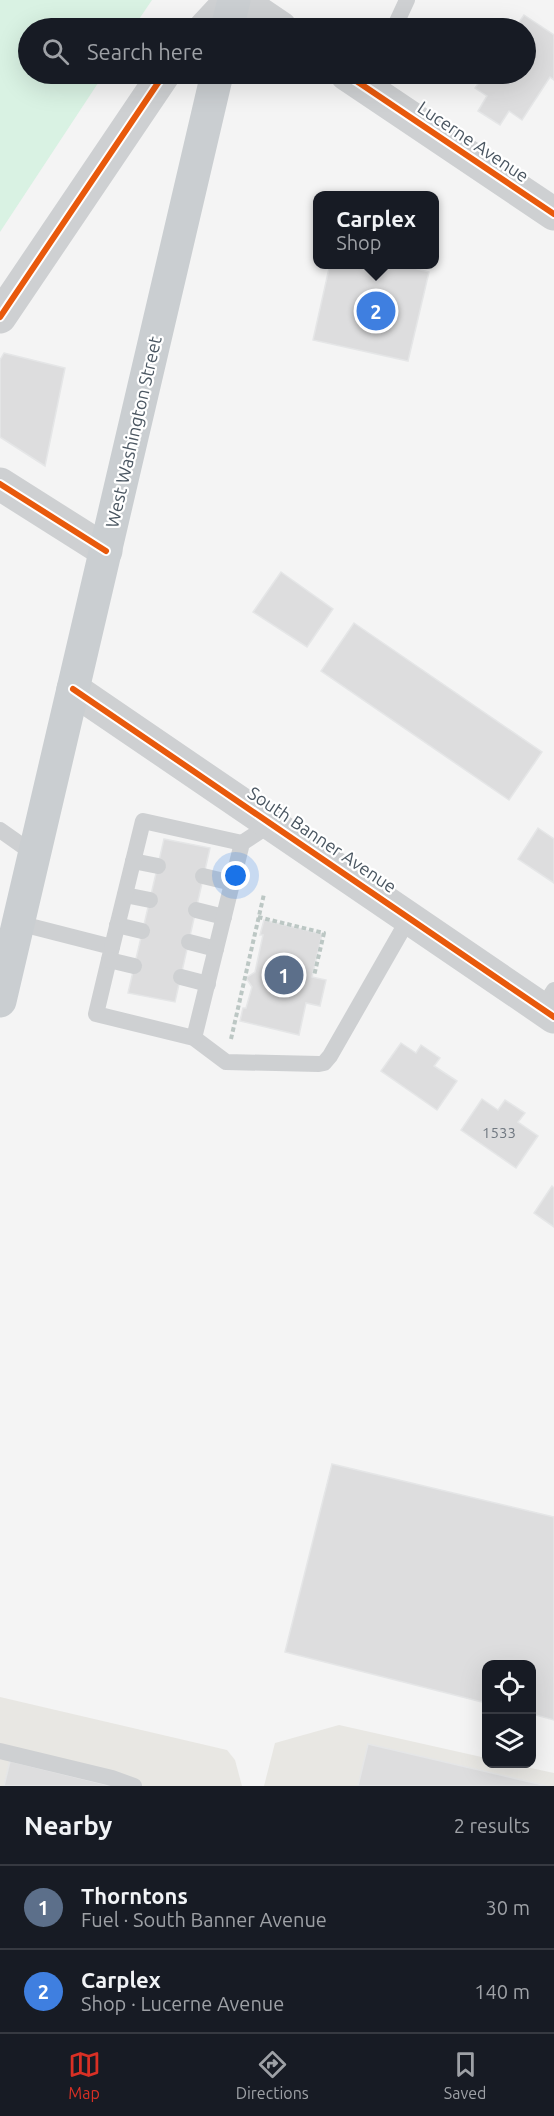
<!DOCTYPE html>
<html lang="en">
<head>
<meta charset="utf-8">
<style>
  body { margin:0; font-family:Ubuntu,sans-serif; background:#20242c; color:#f1f3f6 }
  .controls { position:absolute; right:18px; bottom:18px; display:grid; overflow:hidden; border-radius:12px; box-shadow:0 6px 24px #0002 }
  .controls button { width:54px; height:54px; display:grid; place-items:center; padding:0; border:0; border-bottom:2px solid #363941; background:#171b24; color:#f1f3f6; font:30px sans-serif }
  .you { position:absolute; left:236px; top:876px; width:21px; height:21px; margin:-15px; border:4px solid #fff; border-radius:50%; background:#1a73e8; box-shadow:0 0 0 9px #1a73e833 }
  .badge { display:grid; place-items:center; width:39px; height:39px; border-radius:50%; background:#d93025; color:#fff; font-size:20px; font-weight:700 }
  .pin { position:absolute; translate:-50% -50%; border:3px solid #fff; box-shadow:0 2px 6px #0006 }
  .popup { position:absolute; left:313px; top:191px; width:126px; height:78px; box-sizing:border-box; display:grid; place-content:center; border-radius:12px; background:#171b24; filter:drop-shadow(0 2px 4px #0005); font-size:20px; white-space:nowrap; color:#9ea1a6 }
  .popup b { font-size:22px; color:#f1f3f6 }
  .popup::after { content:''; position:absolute; left:50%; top:100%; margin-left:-12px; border:12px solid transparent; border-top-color:#171b24 }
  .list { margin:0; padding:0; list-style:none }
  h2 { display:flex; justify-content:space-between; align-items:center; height:78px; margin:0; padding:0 24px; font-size:26px }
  h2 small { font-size:20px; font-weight:400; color:#9ea1a6 }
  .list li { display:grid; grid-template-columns:39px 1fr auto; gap:18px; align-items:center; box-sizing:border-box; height:84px; padding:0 24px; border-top:2px solid #363941 }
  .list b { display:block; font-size:22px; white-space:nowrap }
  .list p { margin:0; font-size:20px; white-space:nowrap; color:#9ea1a6 }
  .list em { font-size:20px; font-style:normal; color:#9ea1a6 }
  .icon { flex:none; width:33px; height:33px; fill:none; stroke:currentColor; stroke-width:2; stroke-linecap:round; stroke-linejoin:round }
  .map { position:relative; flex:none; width:554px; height:1786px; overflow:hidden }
  .search { position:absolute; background:#171b24; box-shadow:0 6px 24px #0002; left:18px; right:18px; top:18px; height:66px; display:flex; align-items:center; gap:15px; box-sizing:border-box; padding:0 21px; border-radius:33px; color:#9ea1a6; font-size:22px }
  .sheet { height:246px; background:#171b24 }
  nav { display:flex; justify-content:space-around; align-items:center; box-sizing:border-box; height:84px; border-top:2px solid #363941; background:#171b24; font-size:16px; color:#9ea1a6 }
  nav a { display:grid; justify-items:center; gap:3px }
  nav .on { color:#d93025 }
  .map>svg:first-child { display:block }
  .commercial { fill:#e8e7e3 }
  .green { fill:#d9f2e3 }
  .building { fill:#ddddde; stroke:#e5e6e7; stroke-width:1.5 }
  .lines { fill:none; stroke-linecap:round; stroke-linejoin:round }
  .path { stroke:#bcc7c4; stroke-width:4; stroke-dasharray:4.5 3; stroke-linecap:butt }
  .service { stroke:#ced0d2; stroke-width:16 }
  .minor { stroke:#ced0d2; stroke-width:33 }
  .primary { stroke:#caced1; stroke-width:33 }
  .cycleway-casing { stroke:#fff; stroke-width:10 }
  .cycleway { stroke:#e8590c; stroke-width:6 }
  .labels { text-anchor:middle; stroke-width:4.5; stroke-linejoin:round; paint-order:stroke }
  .number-label { font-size:15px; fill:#707881 }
  .street-label { font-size:18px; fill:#4a5661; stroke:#fff }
</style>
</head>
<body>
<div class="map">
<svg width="554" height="1786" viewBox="0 0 554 1786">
  <rect width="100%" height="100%" fill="#f4f4f4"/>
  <!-- commercial -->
  <g class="commercial">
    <polygon points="0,1697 227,1750 235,1760 242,1786 0,1786"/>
    <polygon points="339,1725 486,1758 486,1764 512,1764 554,1773 554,1786 264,1786 275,1743"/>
  </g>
  <!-- green -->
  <polygon class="green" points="0,0 152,0 133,28 28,28 28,74 104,74 0,232"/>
  <!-- building -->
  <g class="building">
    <polygon points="524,15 554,35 554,80 550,77 522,120 509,111 500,125 478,111 487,96 475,88 485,74 526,74 526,28 515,28"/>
    <polygon points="330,264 398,264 429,272 408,361 313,340"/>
    <polygon points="4,353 65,368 45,466 0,437 0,360"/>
    <polygon points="281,572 333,609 307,647 253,612"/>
    <polygon points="354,623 542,752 509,800 321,671"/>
    <polygon points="538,828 554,839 554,883 518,859"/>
    <polygon points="164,839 210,848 175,1002 128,993"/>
    <polygon points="264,920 322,934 312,977 326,980 320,1006 306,1003 299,1035 240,1021 243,1008 246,1008 252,987 246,978 255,972 263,935 260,935"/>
    <polygon points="401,1043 416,1053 421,1045 440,1058 434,1066 457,1081 437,1110 381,1071"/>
    <polygon points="482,1099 498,1110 505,1100 525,1113 518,1122 538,1136 516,1168 461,1130"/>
    <polygon points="552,1186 554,1188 554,1227 534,1213"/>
    <polygon points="332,1464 554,1517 554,1720 532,1714 532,1664 486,1664 486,1703 285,1652"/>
    <polygon points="368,1744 547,1786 358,1786"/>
    <polygon points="10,1761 112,1786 4,1786"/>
  </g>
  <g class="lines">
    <!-- path -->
    <g class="path">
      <polyline points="258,917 324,933 314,976"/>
      <polyline points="231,1039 264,894"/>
    </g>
    <!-- service -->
    <g class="service">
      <polyline points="394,28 407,0"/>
      <polyline points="0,830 34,854"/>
      <polyline points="133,861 158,866"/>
      <polyline points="203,876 232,883"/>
      <polyline points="125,895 150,900"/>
      <polyline points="196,910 224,917"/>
      <polyline points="18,923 112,947 96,1014 194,1038 226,1062 319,1064 324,1063 330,1056 409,918"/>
      <polyline points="117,925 142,931"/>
      <polyline points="189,942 216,949"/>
      <polyline points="112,947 143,821 242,843"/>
      <polyline points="109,960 134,966"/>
      <polyline points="181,977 208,984"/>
      <polyline points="542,1009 554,990"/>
      <polyline points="194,1038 242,843 271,824"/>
      <polyline points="0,1751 112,1778 134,1786"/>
    </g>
    <!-- minor -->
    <g class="minor">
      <polyline points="240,0 281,28"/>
      <polyline points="205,28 231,0"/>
      <polyline points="346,74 554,214"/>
      <polyline points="0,317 164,74"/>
      <polyline points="0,484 106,551"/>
      <polyline points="73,689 554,1017"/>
    </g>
    <!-- primary -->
    <g class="primary">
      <polyline points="227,28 234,0"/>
      <polyline points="0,1001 217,74"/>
    </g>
    <defs>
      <g id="cycleway">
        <polyline points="346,74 554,214"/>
        <polyline points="0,317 164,74"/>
        <polyline points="0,484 106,551"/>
        <polyline points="73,689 554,1017"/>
      </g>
    </defs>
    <!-- cycleway casing -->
    <use href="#cycleway" class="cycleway-casing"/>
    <!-- cycleway -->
    <use href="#cycleway" class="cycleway"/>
  </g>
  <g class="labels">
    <!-- number labels -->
    <g class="number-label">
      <text x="499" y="1138">1533</text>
    </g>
    <!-- street labels -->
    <g class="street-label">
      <text transform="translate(473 142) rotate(34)" y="6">Lucerne Avenue</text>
      <text transform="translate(134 432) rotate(-77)" y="6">West Washington Street</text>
      <text transform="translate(322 840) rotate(34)" y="6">South Banner Avenue</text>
    </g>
  </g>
</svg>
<div class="controls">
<button><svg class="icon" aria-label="locate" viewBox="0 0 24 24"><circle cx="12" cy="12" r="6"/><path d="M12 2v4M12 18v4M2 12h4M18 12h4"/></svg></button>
<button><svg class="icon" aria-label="layers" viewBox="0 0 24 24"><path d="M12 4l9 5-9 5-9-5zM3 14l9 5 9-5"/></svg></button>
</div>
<div class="you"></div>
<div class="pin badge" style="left:284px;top:975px;background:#5c6f8a">1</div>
<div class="pin badge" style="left:376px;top:311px;background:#3f7fe0">2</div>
<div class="popup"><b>Carplex</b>Shop</div>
<div class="search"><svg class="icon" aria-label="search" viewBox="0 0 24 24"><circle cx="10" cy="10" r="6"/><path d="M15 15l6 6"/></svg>Search here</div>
</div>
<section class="sheet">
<h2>Nearby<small>2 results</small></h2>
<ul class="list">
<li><span class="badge" style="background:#5c6f8a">1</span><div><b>Thorntons</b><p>Fuel · South Banner Avenue</p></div><em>30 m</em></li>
<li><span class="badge" style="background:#3f7fe0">2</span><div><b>Carplex</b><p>Shop · Lucerne Avenue</p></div><em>140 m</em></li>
</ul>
</section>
<nav>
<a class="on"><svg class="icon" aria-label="map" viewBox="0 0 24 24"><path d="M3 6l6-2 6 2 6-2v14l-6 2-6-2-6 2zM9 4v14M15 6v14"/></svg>Map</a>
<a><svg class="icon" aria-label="directions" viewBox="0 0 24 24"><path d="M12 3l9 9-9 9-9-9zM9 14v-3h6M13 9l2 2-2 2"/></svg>Directions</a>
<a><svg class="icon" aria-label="saved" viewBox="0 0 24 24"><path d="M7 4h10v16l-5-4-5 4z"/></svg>Saved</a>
</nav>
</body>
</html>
